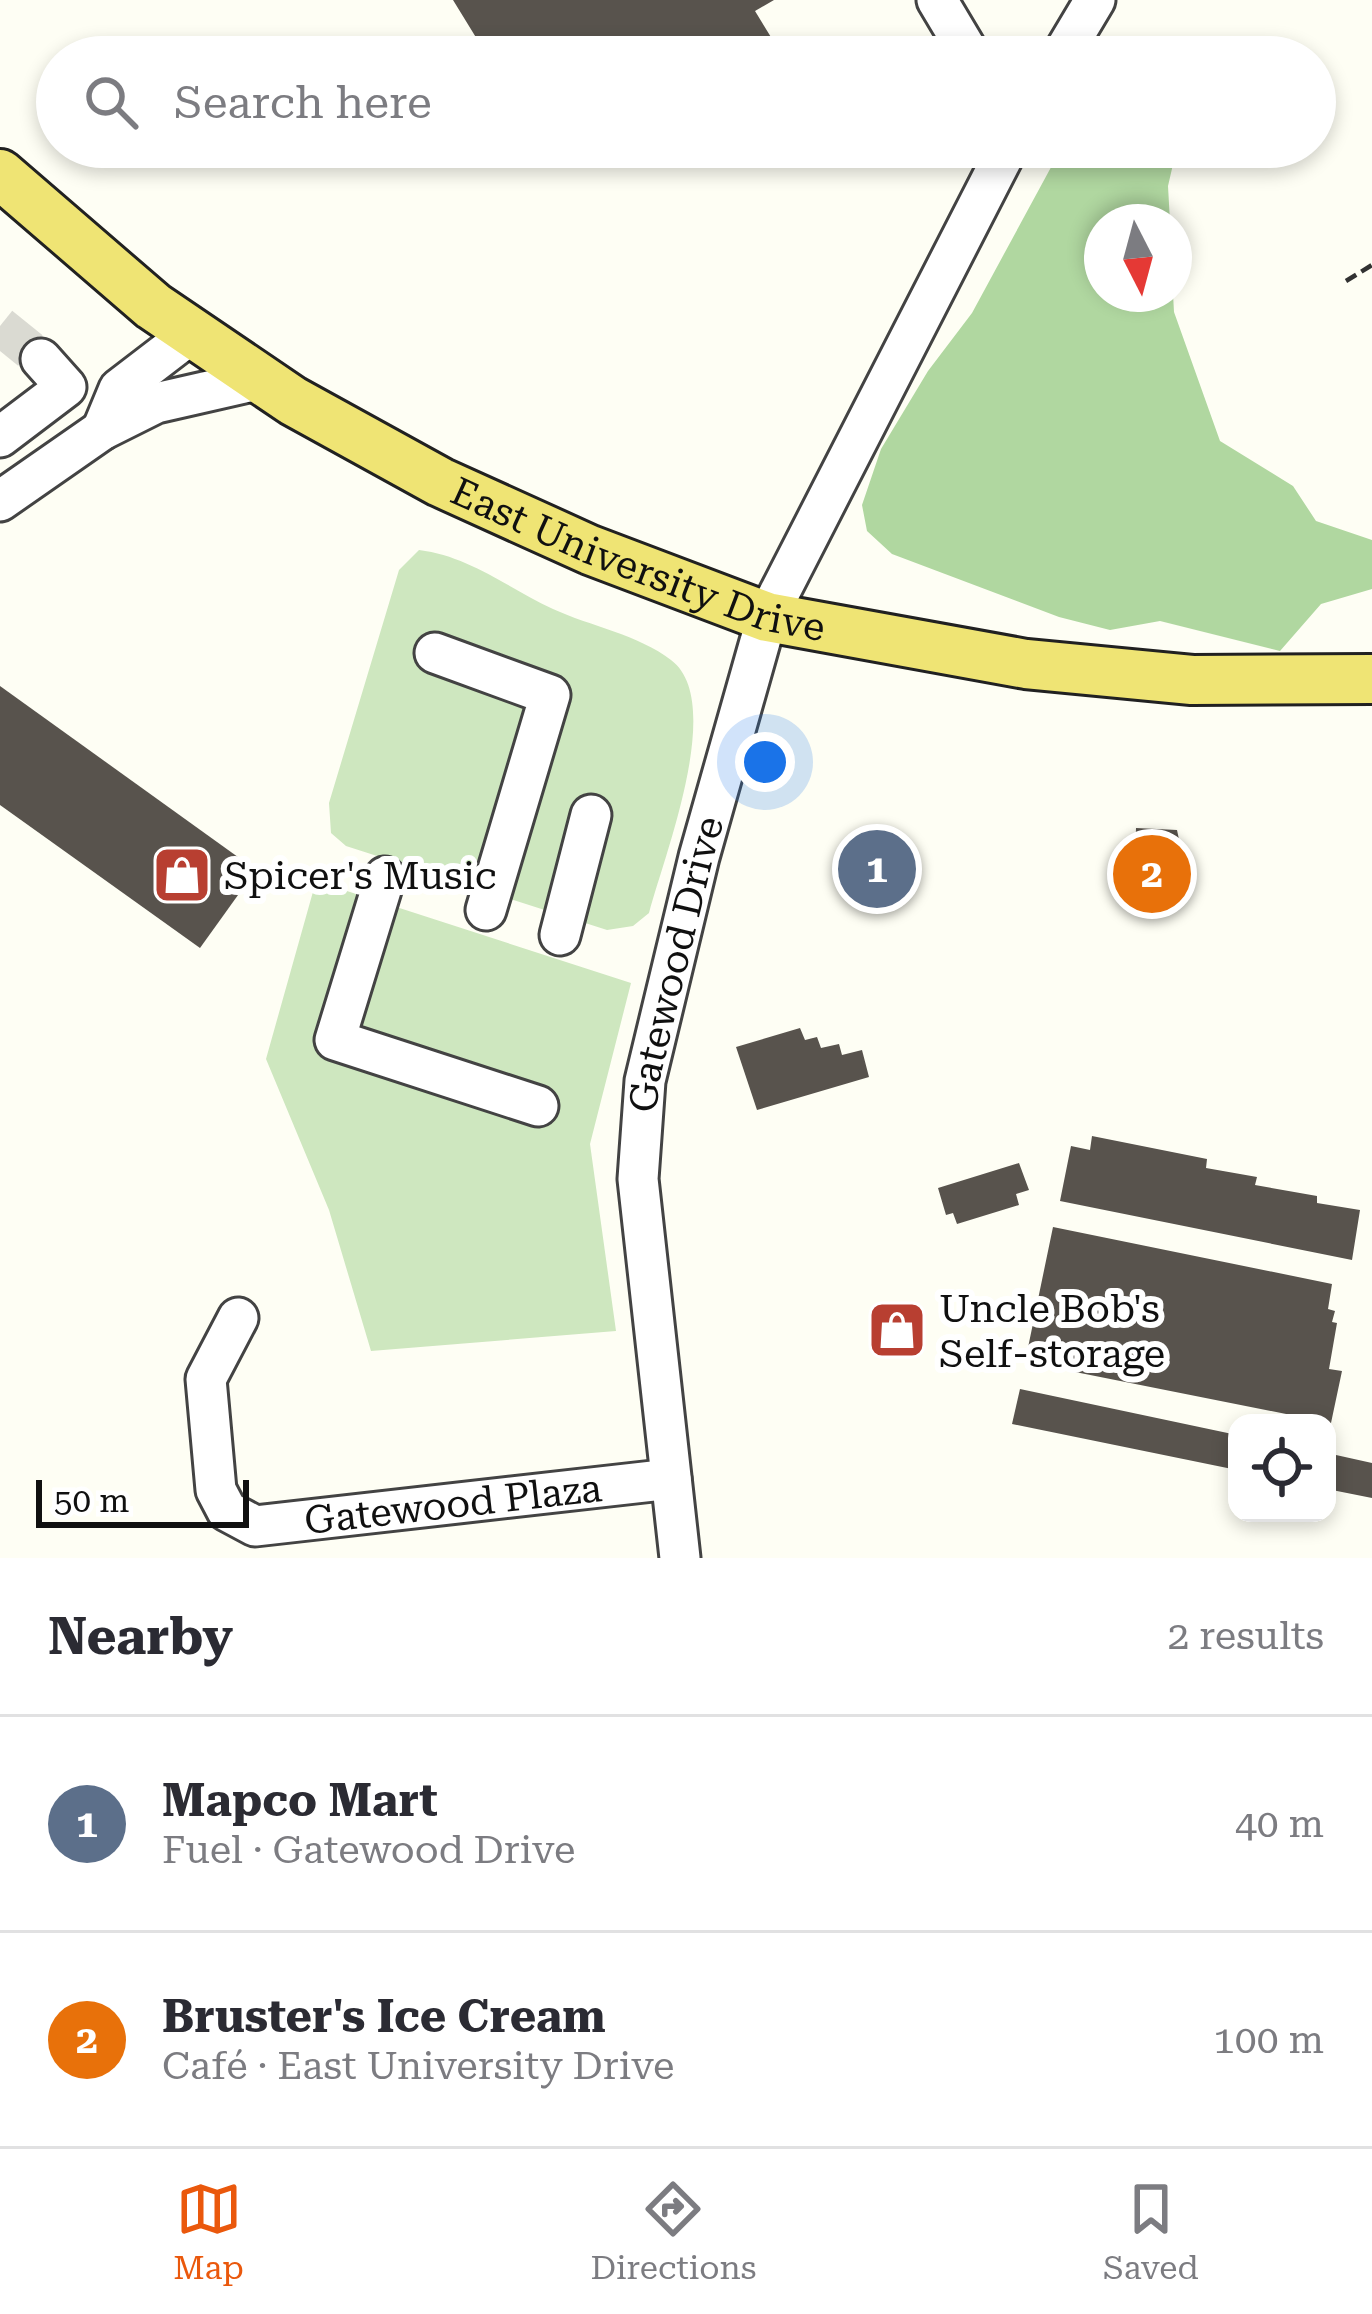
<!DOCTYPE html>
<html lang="en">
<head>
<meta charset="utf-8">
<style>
  body { margin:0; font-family:"Roboto Serif",serif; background:#f2f2f3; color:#2b2b33 }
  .controls { position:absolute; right:36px; bottom:36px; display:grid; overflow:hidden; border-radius:24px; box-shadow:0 6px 18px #0003 }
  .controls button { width:108px; height:108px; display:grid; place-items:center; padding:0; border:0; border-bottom:3px solid #e1e1e2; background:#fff; color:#2b2b33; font:60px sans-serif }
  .compass { position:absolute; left:1084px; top:204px; width:108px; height:108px; border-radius:50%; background:#fff; box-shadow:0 6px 18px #0003; rotate:174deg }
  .scale { position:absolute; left:36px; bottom:30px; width:213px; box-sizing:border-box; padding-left:12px; border:6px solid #101010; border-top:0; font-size:33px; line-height:42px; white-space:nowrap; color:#101010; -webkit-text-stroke:9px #fff; paint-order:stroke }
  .you { position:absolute; left:765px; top:762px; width:42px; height:42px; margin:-30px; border:9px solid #fff; border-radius:50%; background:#1a73e8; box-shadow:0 0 0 18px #1a73e833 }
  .badge { display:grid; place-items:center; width:78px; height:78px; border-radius:50%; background:#ea580c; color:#fff; font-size:39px; font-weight:700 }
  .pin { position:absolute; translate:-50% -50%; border:6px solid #fff; box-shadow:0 3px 12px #0006 }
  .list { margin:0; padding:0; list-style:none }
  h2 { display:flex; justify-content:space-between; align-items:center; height:156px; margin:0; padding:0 48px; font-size:51px }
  h2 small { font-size:39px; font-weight:400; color:#7c7c81 }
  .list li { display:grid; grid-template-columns:78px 1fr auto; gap:36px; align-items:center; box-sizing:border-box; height:216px; padding:0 48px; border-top:3px solid #e1e1e2 }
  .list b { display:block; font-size:45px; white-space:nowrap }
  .list p { margin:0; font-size:39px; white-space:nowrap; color:#7c7c81 }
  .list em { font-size:39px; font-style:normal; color:#7c7c81 }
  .icon { flex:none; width:66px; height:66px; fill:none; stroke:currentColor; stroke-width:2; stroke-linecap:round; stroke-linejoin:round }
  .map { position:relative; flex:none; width:1372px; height:1558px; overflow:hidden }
  .search { position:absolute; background:#fff; box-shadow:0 6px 18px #0003; left:36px; right:36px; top:36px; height:132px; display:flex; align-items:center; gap:30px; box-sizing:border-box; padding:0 42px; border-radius:66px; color:#7c7c81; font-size:45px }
  .sheet { height:588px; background:#fff }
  nav { display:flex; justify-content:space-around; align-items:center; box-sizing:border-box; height:168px; border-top:3px solid #e1e1e2; background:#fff; font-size:33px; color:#7c7c81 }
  nav a { display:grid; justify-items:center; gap:6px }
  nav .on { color:#ea580c }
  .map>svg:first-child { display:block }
  .green { fill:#cee7bf }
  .forest { fill:#b0d7a0 }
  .building { fill:#58534d }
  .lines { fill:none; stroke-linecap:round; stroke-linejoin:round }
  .minor-tunnel { stroke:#dadad2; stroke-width:39; stroke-dasharray:39 20; stroke-linecap:butt }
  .minor-casing { stroke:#434343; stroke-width:45 }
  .major-casing { stroke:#212121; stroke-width:54 }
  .path { stroke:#323232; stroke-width:4.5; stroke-dasharray:12 6; stroke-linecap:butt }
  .minor { stroke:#fff; stroke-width:39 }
  .major { stroke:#efe474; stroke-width:48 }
  .labels { text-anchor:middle; stroke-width:12; stroke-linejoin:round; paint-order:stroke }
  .street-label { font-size:39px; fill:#101010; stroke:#fff }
  .poi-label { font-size:39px; fill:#101010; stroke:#fff; text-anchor:start }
</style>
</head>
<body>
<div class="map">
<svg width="1372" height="1558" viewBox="0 0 1372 1558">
  <rect width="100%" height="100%" fill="#fefef4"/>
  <!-- green -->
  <g class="green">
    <path d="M419,550C469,556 508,588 553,609C590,626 639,635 671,660C726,701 664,856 649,913L633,926L607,930L346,846L331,833L329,803L399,570Z"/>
    <polygon points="316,881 631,983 590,1144 616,1331 371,1351 329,1210 266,1059"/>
  </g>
  <!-- forest -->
  <polygon class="forest" points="1062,147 1177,147 1168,186 1170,222 1102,222 1102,294 1173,294 1174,312 1220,441 1293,486 1316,521 1372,540 1372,589 1321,604 1280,651 1160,621 1110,630 1059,617 892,554 867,531 862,505 881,449 928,371 972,313"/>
  <!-- building -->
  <g class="building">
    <polygon points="453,0 774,0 755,11 777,47 761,57 488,57"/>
    <polygon points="0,686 256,870 200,948 0,805"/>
    <polygon points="1136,828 1177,830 1181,849 1171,857 1168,893 1134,891"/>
    <polygon points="800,1028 805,1040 817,1037 821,1048 839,1044 842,1055 862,1050 869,1077 757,1110 736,1047"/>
    <polygon points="1092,1136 1207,1159 1206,1168 1257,1177 1255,1185 1317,1196 1317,1203 1360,1210 1352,1260 1060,1201 1071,1146 1090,1150"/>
    <polygon points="1019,1163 1029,1190 1016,1194 1019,1205 957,1224 953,1213 946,1215 938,1188"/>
    <polygon points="1053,1227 1332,1284 1328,1309 1335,1311 1332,1322 1337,1323 1329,1369 1342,1371 1331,1423 1025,1362"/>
    <polygon points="1020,1389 1237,1435 1237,1470 1012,1424"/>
    <polygon points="1327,1453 1372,1463 1372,1498 1327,1489"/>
  </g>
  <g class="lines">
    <!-- minor-tunnel -->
    <polyline class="minor-tunnel" points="0,326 41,359"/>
    <defs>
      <g id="minor">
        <polyline points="937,0 971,57"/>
        <polyline points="1061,57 1095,0"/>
        <polyline points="102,430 119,389 192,333"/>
        <polyline points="0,437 66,387 41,359"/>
        <polyline points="0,501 102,430 156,403 261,379"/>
        <polyline points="435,653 550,695 486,910"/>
        <polyline points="385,877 335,1040 538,1106"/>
        <polyline points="560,935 591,815"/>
        <path id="s1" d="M238,1318L206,1379L216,1490L227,1511L255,1526L671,1479"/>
        <path id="s2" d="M680,1558L638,1179L645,1081L699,857L767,617L1008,147"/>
      </g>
      <g id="major">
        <path id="s3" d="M0,174L153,306L293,401L440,482L590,550L767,617L1026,664L1192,680L1372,679"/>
      </g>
    </defs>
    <!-- minor casing -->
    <use href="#minor" class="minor-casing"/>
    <!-- major casing -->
    <use href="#major" class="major-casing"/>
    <!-- path -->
    <polyline class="path" points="1346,281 1372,265"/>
    <!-- minor -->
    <use href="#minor" class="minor"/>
    <!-- major -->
    <use href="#major" class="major"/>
  </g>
  <!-- icons -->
  <defs>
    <symbol id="shop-square" viewBox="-11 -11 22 22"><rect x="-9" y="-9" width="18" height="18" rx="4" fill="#b83f31" stroke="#fff"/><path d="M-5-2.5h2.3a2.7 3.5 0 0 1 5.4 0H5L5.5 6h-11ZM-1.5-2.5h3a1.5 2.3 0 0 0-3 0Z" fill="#fff"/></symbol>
  </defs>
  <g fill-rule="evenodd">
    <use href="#shop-square" x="149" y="842" width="66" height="66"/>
    <use href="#shop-square" x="864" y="1297" width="66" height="66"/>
  </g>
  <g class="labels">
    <!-- street labels -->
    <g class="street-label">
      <text dy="14" stroke="none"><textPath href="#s3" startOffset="753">East University Drive</textPath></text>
      <text dy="14" stroke="none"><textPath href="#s2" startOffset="600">Gatewood Drive</textPath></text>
      <text dy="14" stroke="none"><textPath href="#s1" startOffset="435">Gatewood Plaza</textPath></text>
    </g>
    <!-- poi labels -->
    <g class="poi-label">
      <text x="224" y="889">Spicer's Music</text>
      <text x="939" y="1322">Uncle Bob's<tspan x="939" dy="45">Self-storage</tspan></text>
    </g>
  </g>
</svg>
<div class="controls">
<button><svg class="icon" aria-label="locate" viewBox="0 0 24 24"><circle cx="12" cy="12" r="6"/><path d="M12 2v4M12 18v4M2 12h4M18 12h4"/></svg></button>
</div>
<svg class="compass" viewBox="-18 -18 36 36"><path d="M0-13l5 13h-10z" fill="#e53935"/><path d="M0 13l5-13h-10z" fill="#7c7c81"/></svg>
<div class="scale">50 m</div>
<div class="you"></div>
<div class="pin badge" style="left:877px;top:869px;background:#5c6f8a">1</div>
<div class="pin badge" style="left:1152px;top:874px;background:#e8710a">2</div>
<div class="search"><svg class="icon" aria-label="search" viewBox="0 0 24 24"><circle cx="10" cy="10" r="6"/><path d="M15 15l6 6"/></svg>Search here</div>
</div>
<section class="sheet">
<h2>Nearby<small>2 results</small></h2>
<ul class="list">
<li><span class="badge" style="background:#5c6f8a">1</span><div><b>Mapco Mart</b><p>Fuel · Gatewood Drive</p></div><em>40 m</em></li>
<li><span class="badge" style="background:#e8710a">2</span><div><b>Bruster's Ice Cream</b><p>Café · East University Drive</p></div><em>100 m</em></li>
</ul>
</section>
<nav>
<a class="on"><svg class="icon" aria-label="map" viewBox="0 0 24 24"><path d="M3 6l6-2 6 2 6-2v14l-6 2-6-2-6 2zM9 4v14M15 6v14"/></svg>Map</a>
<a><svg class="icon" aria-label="directions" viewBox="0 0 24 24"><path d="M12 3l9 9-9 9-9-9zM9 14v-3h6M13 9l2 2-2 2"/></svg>Directions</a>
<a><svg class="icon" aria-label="saved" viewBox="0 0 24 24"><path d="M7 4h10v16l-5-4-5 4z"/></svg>Saved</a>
</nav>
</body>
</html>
